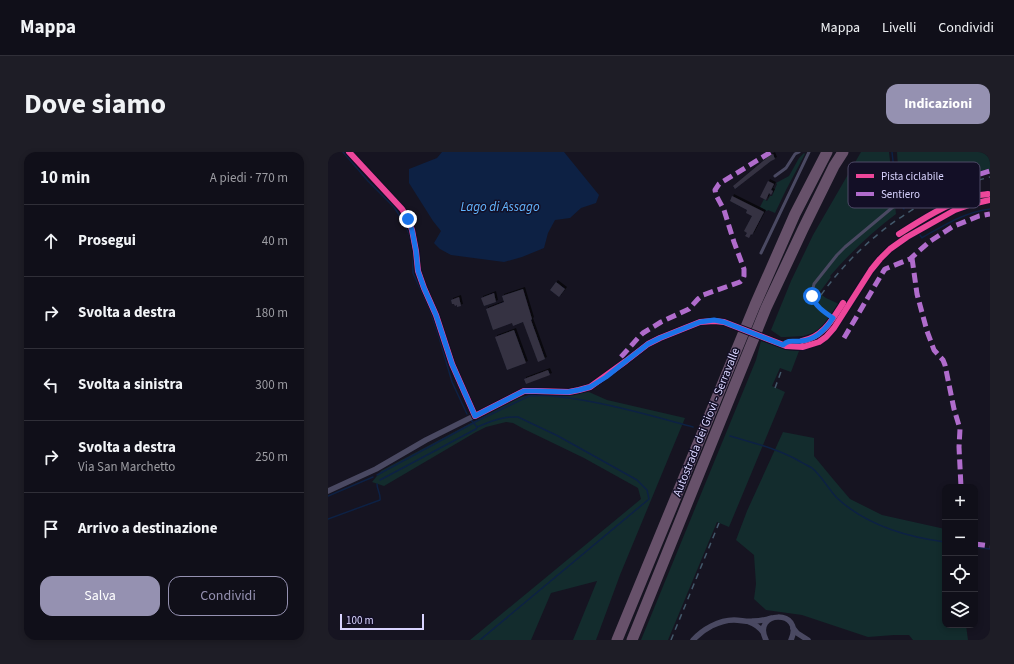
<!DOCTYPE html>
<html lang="it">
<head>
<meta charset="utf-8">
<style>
  body { margin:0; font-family:"Source Sans 3",sans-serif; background:#1e1d26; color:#f1f3f6 }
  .controls { position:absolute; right:12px; bottom:12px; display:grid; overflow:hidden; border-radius:8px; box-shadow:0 2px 6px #0003 }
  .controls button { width:36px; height:36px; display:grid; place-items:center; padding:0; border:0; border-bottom:1px solid #302f38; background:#100f19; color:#f1f3f6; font:20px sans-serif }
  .scale { position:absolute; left:12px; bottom:10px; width:84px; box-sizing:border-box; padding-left:4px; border:2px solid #d9d4ff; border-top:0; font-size:11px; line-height:14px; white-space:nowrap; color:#d9d4ff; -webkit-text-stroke:3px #130f26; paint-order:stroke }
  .stop { position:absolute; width:12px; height:12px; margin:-9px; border:3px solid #1a73e8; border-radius:50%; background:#fff }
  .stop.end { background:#1a73e8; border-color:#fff; box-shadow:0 1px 4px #0008 }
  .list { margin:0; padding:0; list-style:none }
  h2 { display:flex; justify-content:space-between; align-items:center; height:52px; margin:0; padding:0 16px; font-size:17px }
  h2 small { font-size:13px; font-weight:400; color:#9c9ca2 }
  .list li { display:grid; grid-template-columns:26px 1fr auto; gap:12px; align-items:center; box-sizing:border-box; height:72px; padding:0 16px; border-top:1px solid #302f38 }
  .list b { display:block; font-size:15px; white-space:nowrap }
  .list p { margin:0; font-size:13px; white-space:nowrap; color:#9c9ca2 }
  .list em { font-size:13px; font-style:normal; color:#9c9ca2 }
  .actions { display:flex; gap:8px; padding:12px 16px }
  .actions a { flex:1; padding:9px 0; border:1px solid #9591b1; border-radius:12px; text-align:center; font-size:14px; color:#9591b1 }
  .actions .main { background:#9591b1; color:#fff }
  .icon { flex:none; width:22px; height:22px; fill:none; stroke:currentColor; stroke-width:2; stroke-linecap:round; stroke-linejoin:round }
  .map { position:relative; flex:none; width:662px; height:488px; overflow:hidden; border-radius:12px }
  header { display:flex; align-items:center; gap:24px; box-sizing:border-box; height:56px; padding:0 20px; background:#100f19; border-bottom:1px solid #302f38 }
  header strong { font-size:19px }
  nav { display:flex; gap:22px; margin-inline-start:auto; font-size:14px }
  .intro { display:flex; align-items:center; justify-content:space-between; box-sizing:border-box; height:96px; padding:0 24px }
  h1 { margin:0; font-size:28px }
  .button { padding:10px 18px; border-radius:12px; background:#9591b1; color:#fff; font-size:14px; font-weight:700 }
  main { display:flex; gap:24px; padding:0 24px }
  aside { flex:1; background:#100f19; border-radius:12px; box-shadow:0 2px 6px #0003 }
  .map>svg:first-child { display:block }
  .green { fill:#132c2d }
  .water { fill:#0d2144 }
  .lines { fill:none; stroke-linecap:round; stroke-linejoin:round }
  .stream { stroke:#0d2144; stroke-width:1.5 }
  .building { fill:#343243; filter:url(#shadow) }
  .service { stroke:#4a4962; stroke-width:3 }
  .minor { stroke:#4a4962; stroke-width:5.5 }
  .motorway { stroke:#67516a; stroke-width:11 }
  .rail { stroke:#43596b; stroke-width:1.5; stroke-dasharray:6 5; stroke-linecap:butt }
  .quiet { stroke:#b06ccc; stroke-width:5; stroke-dasharray:10 5; stroke-linecap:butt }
  .cycleway-casing { stroke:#130f26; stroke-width:8 }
  .cycleway { stroke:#ed469a; stroke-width:6 }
  .route { stroke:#1a73e8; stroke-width:5 }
  .labels { text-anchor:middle; stroke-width:3; stroke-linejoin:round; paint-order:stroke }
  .street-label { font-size:12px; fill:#d9d4ff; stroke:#130f26 }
  .water-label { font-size:13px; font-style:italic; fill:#62b6ff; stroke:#130f26 }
  .key { fill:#130f26; stroke:#4e4a67; stroke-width:1 }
  .key-label { font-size:11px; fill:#d9d4ff }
</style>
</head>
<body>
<header>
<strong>Mappa</strong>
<nav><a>Mappa</a><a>Livelli</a><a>Condividi</a></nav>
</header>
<div class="intro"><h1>Dove siamo</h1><a class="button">Indicazioni</a></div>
<main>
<aside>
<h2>10 min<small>A piedi · 770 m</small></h2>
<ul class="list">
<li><svg class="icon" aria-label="ahead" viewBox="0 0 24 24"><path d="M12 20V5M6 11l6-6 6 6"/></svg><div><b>Prosegui</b></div><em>40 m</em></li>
<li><svg class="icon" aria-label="right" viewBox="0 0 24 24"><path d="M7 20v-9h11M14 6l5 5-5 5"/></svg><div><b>Svolta a destra</b></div><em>180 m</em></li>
<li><svg class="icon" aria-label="left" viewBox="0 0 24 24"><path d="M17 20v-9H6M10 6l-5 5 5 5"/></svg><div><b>Svolta a sinistra</b></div><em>300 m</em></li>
<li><svg class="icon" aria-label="right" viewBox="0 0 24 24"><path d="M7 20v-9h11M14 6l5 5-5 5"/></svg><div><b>Svolta a destra</b><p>Via San Marchetto</p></div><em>250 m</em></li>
<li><svg class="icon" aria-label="arrive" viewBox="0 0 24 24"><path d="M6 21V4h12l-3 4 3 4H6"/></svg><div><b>Arrivo a destinazione</b></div></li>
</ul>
<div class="actions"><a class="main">Salva</a><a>Condividi</a></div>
</aside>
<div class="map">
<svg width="662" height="488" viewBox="0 0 662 488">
  <defs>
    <filter id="shadow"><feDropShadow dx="2" dy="-2" stdDeviation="0" flood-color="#0009"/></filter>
  </defs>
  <rect width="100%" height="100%" fill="#161421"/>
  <!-- green -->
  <g class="green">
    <path d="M533,0H561L568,62C544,80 522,101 502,124L503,125L491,141L498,146L511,152L497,174L491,179L475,184L458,185H453L443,178L463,129L485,83Z"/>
    <polygon points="569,0 662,0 662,19 629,29 625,29 623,28 577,48 571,31"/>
    <polygon points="476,1 477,2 458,38 447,61 440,58 439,59 432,55 436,47 439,49 442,44 444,44 449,32 448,31 461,24 471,6"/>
    <polygon points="433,189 459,198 471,199 463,220 452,216 444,234 457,240 401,375 389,370 340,488 313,488 428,208"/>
    <polygon points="261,240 279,248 357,266 292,423 268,488 245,488 269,429 223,441 203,488 142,488 313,347 310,336 256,306 196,277 185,271 178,270 158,275 148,280 56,334 44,330 53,319 190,246 208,241 241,242"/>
    <polygon points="455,280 486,286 486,304 505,327 522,347 554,363 617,377 617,473 638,473 640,488 585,488 581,483 566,483 540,485 474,463 438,458 426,447 428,432 426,403 408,388 419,359"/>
  </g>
  <!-- water -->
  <polygon class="water" points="114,0 236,0 271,43 268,51 253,56 242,66 227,68 220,81 216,96 194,105 176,110 123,103 112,97 106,91 113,79 105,69 81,31 81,17 109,6"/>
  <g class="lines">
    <!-- stream -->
    <g class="stream">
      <polyline points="15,0 40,29 66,55 77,72 81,82 85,95 85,121 102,158 111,185 124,230 139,262"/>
      <polyline points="564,0 569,46"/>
      <polyline points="573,53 576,57"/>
      <path d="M592,83L594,86L595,85C617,73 637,60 662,57"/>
      <path d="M149,275C162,270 175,264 190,265L230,284L309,328L319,338L321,347L152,488"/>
      <path d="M402,284C426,291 451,297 473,310C476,312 481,314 484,316C494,324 500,337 509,346C538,373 579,385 617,390"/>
      <path d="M49,323L147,270L201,244C219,242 237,245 254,248C291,254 328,265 365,275"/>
      <polyline points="52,328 148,277 149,275 143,268"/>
      <polyline points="0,344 45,325"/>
      <path d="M0,367L52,348C53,342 49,338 49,332"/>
      <polyline points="647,395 662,397"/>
    </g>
  </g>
  <!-- building -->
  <g class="building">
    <polygon points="445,2 447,7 443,9 407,37 405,34 440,5"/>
    <polygon points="440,29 446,32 443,38 445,39 443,43 441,41 438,48 432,45"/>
    <polygon points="404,44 436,60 424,83 423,82 421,86 417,84 419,81 416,79 424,64 418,61 419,58 402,49"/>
    <polygon points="228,130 237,137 231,145 222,138"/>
    <polygon points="195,137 204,167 203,168 217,207 210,210 195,170 185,174 184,171 165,178 158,157 176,150 174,144"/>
    <polygon points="166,141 168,150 156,154 153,146"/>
    <polygon points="131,145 133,154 129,155 129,153 127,154 126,152 124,152 123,148"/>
    <polygon points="186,178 198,211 179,218 167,185"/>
    <polygon points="220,218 222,223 198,232 196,227"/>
  </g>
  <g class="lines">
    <!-- service -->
    <g class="service">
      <polyline points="21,0 74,57 80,67 84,78 88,99 90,119 96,136 108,163 124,212 147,264"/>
      <polyline points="447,24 458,16 467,2 471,0"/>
      <polyline points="433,101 481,0"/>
      <polyline points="511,170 492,156 485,148 484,144 484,140 486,132 509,103 517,95 565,55 595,39 623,28"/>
    </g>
    <!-- minor -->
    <g class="minor">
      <path d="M426,182C446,190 466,200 487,191C509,182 525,144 538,125C555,99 577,86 603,71C622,61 640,51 662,48"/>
      <path d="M0,339L48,317L98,288L196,239C218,238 242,244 262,234C283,224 300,206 319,193C329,185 343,182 355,177C365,173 375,168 387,169C398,169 408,175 418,179"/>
      <path d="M421,470C427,472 431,475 435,480"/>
      <polyline points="465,476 469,481 480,488"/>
      <path d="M365,488C375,477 391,468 406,468C413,468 419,470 425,469C431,469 437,468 443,466"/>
      <path d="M438,488C423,458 477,457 463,488"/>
    </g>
    <!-- motorway -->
    <g class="motorway">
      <polyline points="289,488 427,153 467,62 499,0"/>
      <polyline points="304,488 438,156 475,77 506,14 515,0"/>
    </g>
    <!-- rail -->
    <g class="rail">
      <path d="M493,143C535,85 593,43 662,25"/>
      <polyline points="447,236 454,217"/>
      <polyline points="343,488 391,371"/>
    </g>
    <!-- quiet -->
    <g class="quiet">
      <polyline points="623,28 625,29 629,29 662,19"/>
      <polyline points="584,106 589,142 599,179 606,198 615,208 617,213 626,257 632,277 631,295 633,335"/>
      <polyline points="516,186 555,120 557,117 582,107 601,90 624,75 651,64 662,62"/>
      <polyline points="293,205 310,186 315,181 333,170 361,157 370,147 375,143 412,130 415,127 416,124 416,117 406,90 396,58 388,43 387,38 391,32 443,0"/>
      <polyline points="647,392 662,394"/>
    </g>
    <defs>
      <g id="cycleway">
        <polyline points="21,0 74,57 80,67 84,78 88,99 90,119 96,136 108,163 124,212 147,264 196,239 208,239 241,240 251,238 262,235 298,209 320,192 332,186 372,170 386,169 396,170 458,194 475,195 491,190 498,185 506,176 543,118 552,107 562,97 579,85 627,58 644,52 662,48"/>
        <path d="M571,82C593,68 620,51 644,44C649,43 655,43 660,42"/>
        <path d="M474,189C495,185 504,168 515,151"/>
      </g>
    </defs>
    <!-- cycleway casing -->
    <use href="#cycleway" class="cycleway-casing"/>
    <!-- cycleway -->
    <use href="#cycleway" class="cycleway"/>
  </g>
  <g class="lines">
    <!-- route -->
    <path class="route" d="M80,67L84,78L88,99L90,119L96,136L108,163L124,212L147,264L196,239H208L240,240L251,238L262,235L278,225L298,209L320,192L332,186L372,170L386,168L396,170L455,193C461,187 465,190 473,189C487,188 498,177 505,166C496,160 487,154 484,144"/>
  </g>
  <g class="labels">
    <!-- street labels -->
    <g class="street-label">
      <text transform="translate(378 270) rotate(-68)" y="4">Autostrada dei Giovi - Serravalle</text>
    </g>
    <!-- water labels -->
    <g class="water-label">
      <text x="172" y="59">Lago di Assago</text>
    </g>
  </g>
  <!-- legend -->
  <rect x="520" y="10" width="132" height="46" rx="6" class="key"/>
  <rect x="528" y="22" width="18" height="4" fill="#ed469a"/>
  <rect x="528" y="40" width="18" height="4" fill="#b06ccc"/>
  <g class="key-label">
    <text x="553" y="28">Pista ciclabile</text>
    <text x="553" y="46">Sentiero</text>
  </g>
</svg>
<div class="controls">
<button>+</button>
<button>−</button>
<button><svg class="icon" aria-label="locate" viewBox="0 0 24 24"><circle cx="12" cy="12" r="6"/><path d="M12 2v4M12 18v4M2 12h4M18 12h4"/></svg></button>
<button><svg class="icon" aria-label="layers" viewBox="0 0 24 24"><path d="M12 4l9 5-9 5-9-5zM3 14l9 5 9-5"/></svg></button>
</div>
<div class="scale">100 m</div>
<div class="stop" style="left:484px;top:144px"></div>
<div class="stop end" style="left:80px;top:67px"></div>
</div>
</main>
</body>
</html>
